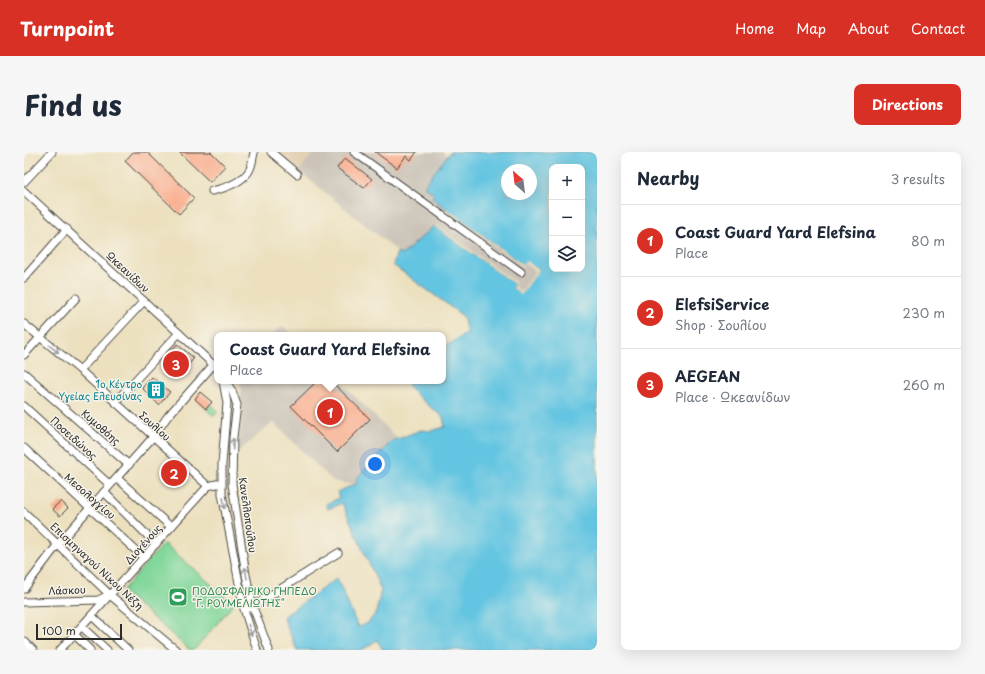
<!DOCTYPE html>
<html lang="en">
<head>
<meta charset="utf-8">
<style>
  body { margin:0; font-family:"Playpen Sans",sans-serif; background:#f6f6f7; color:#1f2937 }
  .controls { position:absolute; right:12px; top:12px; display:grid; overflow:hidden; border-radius:8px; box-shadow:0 4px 16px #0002 }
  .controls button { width:36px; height:36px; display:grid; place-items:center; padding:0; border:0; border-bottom:1px solid #e0e1e3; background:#fff; color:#1f2937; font:20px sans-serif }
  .compass { position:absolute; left:477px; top:12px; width:36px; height:36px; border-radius:50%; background:#fff; box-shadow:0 4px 16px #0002; rotate:332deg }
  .scale { position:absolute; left:12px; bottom:10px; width:86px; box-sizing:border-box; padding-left:4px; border:2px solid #2b2b2b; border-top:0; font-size:11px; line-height:14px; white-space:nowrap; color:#2b2b2b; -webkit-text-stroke:3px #f7f3e8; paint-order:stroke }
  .you { position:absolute; left:351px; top:312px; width:14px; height:14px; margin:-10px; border:3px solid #fff; border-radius:50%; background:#1a73e8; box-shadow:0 0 0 6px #1a73e833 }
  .badge { display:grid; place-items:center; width:26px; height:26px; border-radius:50%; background:#d93025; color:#fff; font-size:13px; font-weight:700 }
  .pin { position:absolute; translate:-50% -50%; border:2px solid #fff; box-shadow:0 1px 4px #0006 }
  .popup { position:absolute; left:190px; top:180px; width:232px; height:52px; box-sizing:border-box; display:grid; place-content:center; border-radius:8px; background:#fff; filter:drop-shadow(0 1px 3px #0005); font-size:13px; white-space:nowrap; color:#747a83 }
  .popup b { font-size:15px; color:#1f2937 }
  .popup::after { content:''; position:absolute; left:50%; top:100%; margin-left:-8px; border:8px solid transparent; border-top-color:#fff }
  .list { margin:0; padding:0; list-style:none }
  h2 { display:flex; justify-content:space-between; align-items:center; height:52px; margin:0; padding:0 16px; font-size:17px }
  h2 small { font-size:13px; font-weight:400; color:#747a83 }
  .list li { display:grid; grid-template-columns:26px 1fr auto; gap:12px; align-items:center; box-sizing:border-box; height:72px; padding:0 16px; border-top:1px solid #e0e1e3 }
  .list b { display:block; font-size:15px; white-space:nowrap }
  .list p { margin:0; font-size:13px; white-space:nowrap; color:#747a83 }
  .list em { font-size:13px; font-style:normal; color:#747a83 }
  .icon { flex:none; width:22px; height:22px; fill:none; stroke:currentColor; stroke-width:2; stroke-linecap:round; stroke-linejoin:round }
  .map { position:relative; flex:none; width:573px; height:498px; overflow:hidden; border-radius:8px }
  header { display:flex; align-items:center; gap:24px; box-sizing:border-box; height:56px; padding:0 20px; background:#d93025; color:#fff }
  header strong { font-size:19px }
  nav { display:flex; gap:22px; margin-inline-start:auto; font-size:14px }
  .intro { display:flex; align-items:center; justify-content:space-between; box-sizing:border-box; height:96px; padding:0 24px }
  h1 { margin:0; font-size:28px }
  .button { padding:10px 18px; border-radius:8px; background:#d93025; color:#fff; font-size:14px; font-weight:700 }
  main { display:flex; gap:24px; padding:0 24px }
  aside { flex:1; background:#fff; border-radius:8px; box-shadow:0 4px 16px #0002 }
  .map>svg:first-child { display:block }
  .built { fill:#e3d1b4 }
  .industrial { fill:#cbc3b8 }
  .green { fill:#82d79b; stroke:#568163 }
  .water { fill:#63c5e1; stroke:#477886; fill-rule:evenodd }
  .pier { fill:#ece0be }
  .building { fill:#f9ab8b }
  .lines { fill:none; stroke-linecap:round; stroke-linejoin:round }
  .minor-casing { stroke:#484641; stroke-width:9 }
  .minor { stroke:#fff; stroke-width:7 }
  .oneway { stroke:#a0a0a0 }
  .labels { text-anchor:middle; stroke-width:3; stroke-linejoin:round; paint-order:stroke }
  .street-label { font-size:10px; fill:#2b2b2b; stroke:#f7f3e8 }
  .culture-label { font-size:10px; fill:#0d838f; stroke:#f7f3e8; text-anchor:end }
  .leisure-label { font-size:10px; fill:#27864d; stroke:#f7f3e8; text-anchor:start }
</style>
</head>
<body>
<header>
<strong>Turnpoint</strong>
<nav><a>Home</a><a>Map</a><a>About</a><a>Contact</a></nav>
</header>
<div class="intro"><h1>Find us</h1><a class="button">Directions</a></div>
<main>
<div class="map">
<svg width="573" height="498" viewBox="0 0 573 498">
  <rect width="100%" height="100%" fill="#f7f3e8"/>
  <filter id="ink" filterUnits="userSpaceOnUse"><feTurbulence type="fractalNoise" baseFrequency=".025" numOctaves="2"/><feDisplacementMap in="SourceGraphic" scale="8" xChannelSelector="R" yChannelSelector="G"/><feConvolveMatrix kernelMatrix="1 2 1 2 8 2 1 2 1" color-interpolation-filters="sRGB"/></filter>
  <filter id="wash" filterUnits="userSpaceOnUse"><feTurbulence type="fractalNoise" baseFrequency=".012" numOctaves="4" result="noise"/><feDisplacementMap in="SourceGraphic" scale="16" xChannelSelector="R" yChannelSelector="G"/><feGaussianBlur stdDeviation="0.9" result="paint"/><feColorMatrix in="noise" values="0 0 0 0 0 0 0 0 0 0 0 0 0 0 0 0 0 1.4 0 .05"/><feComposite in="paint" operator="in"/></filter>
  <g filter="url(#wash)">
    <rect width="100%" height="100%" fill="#ece0be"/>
    <!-- built -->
    <g class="built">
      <polygon points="253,0 290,0 275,19"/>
      <polygon points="150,187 184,214 169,231 136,201"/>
    </g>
    <!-- industrial -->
    <g class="industrial">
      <polygon points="290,0 419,0 423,4 400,34 515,118 497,143 383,98 378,103 275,19"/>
      <polygon points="259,174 268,183 247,183"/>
      <polygon points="214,229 315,229 374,287 368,289 332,332 329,333 309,329 249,270 214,300 219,254 216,247 218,236"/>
    </g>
    <!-- green -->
    <g class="green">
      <polygon points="186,252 194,260 190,264 182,257"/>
      <polygon points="140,391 210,452 170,498 166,498 98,439"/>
    </g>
    <!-- water -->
    <path class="water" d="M426,0H573V498H359L353,488L338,498H273L259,465L313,426L334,475L344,471L352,461L357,438L318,351L304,357L302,352L315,346L313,340L332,332L333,326L368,289L397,278L406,279L421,275L419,265L398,248L384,234L386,229H419V196L443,181L439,164L369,113L373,100L378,103L410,74L490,132L489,136L497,142L515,118L502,110L499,113L408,46L410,42L400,34ZM528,15H558V117H528ZM483,18H507V42H483Z"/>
    <!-- pier -->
    <polygon class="pier" points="423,57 499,113 502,109 515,118 497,143 489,136 490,132 410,74 412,73 491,130 491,135 497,140 512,119 502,112 498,114 422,59"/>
    <g id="blocks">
      <!-- building -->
      <g class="building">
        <polygon points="109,0 123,0 170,46 155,62 101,9"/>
        <polygon points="155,0 187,0 201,14 186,30"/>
        <polygon points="351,0 393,0 387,8 382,4 373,16"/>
        <polygon points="321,6 348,27 340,36 313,16"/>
        <polygon points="153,192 170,206 158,221 145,210 153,202 148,198"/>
        <polygon points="128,225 146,240 135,253 118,236"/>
        <polygon points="293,229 307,229 346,267 313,300 267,254"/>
        <polygon points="176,240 188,250 182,257 171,247"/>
        <polygon points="150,313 157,320 150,328 143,322"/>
        <polygon points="37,349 44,356 36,364 28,357"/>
      </g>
    </g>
  </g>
  <g filter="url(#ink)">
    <use href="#blocks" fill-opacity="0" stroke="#484641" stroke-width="1"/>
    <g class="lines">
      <defs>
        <g id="minor">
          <polyline points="247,0 273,22"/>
          <polyline points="330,0 497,120"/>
          <polyline points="0,30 28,0"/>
          <polyline points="0,39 193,216"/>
          <path d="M188,39C202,36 217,31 225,19C228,14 229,6 230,0"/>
          <polyline points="0,126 43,77"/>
          <polyline points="0,172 56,218 184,334 197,331"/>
          <polyline points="0,203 52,146"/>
          <polyline points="56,218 120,149"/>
          <polyline points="0,221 105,313"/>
          <polyline points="199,229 203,251 198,312 198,342 220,457 233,498"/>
          <polyline points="202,229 208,239 213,253 209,285 208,332 222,423 229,455 245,498"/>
          <polyline points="91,250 155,181"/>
          <polyline points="0,254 86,333"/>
          <polyline points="0,296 120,406"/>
          <polyline points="93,326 147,375"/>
          <polyline points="80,340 132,392"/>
          <polyline points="0,360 86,443 152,498"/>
          <polyline points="0,437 34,392 129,285 144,264 190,212"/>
          <polyline points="0,450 74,448 85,443"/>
          <polyline points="226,456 314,401"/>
          <polyline points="68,464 104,498"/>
          <polyline points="58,475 83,498"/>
          <polyline points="51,483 66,498"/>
          <polyline points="0,489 9,498"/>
          <polyline points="36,498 184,334"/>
        </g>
      </defs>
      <!-- minor casing -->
      <use href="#minor" class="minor-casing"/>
      <!-- minor -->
      <use href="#minor" class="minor"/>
    </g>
    <!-- one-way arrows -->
    <defs><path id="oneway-shaft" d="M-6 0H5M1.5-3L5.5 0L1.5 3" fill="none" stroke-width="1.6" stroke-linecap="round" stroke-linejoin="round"/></defs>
    <g class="oneway">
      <use href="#oneway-shaft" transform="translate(30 197) rotate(38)"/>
      <use href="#oneway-shaft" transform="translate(209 292) rotate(-87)"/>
      <use href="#oneway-shaft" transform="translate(200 351) rotate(80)"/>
      <use href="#oneway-shaft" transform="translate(222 421) rotate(-100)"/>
      <use href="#oneway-shaft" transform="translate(226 478) rotate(72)"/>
    </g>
  </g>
  <!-- icons -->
  <defs>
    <symbol id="building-square" viewBox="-11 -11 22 22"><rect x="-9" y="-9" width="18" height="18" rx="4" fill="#0f9aa8" stroke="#f7f3e8"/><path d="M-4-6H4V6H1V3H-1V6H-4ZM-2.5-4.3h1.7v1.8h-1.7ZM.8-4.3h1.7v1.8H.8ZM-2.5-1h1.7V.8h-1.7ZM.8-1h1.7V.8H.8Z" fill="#fff"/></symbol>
    <symbol id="stadium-square" viewBox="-11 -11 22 22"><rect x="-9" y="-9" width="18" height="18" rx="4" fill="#2e9e5b" stroke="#f7f3e8"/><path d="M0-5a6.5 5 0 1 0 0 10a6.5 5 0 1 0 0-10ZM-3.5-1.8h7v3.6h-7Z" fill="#fff"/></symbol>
  </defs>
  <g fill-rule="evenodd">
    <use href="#building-square" x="121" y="227" width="22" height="22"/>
    <use href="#stadium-square" x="143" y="434" width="22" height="22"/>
  </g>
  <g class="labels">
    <!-- street labels -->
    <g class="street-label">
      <text transform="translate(104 120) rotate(43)" y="4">Ωκεανίδων</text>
      <text transform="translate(131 274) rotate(42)" y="4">Σουλίου</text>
      <text transform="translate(77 275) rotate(41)" y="4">Κυμοθόης</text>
      <text transform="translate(50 286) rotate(42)" y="4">Ποσειδώνος</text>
      <text transform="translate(66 344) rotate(41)" y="4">Μεσολογγίου</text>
      <text transform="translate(224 363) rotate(82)" y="4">Κανελλοπούλου</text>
      <text transform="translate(119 392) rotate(-48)" y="4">Διογένους</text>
      <text transform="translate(73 414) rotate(43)" y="4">Επισμηναγού Νίκου Νέζη</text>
      <text transform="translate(43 438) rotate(-2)" y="4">Λάσκου</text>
    </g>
    <!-- culture labels -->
    <g class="culture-label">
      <text x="118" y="236">1ο Κέντρο<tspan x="118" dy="12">Υγείας Ελευσίνας</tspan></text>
    </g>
    <!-- leisure labels -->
    <g class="leisure-label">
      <text x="168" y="443">ΠΟΔΟΣΦΑΙΡΙΚΟ ΓΗΠΕΔΟ<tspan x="168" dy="12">"Γ. ΡΟΥΜΕΛΙΩΤΗΣ"</tspan></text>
    </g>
  </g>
</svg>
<div class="controls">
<button>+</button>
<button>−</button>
<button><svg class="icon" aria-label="layers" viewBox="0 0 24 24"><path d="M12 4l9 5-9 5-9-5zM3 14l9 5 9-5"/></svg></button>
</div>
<svg class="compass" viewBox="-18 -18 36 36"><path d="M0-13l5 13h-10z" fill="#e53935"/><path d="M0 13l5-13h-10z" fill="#747a83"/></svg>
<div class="scale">100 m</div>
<div class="you"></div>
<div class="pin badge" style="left:306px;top:260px">1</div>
<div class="popup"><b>Coast Guard Yard Elefsina</b>Place</div>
<div class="pin badge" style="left:150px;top:321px">2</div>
<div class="pin badge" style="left:152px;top:212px">3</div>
</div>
<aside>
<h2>Nearby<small>3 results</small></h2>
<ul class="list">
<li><span class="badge">1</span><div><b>Coast Guard Yard Elefsina</b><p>Place</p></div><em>80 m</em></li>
<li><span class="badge">2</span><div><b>ElefsiService</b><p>Shop · Σουλίου</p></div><em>230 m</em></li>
<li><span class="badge">3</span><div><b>AEGEAN</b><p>Place · Ωκεανίδων</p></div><em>260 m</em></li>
</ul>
</aside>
</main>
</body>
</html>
